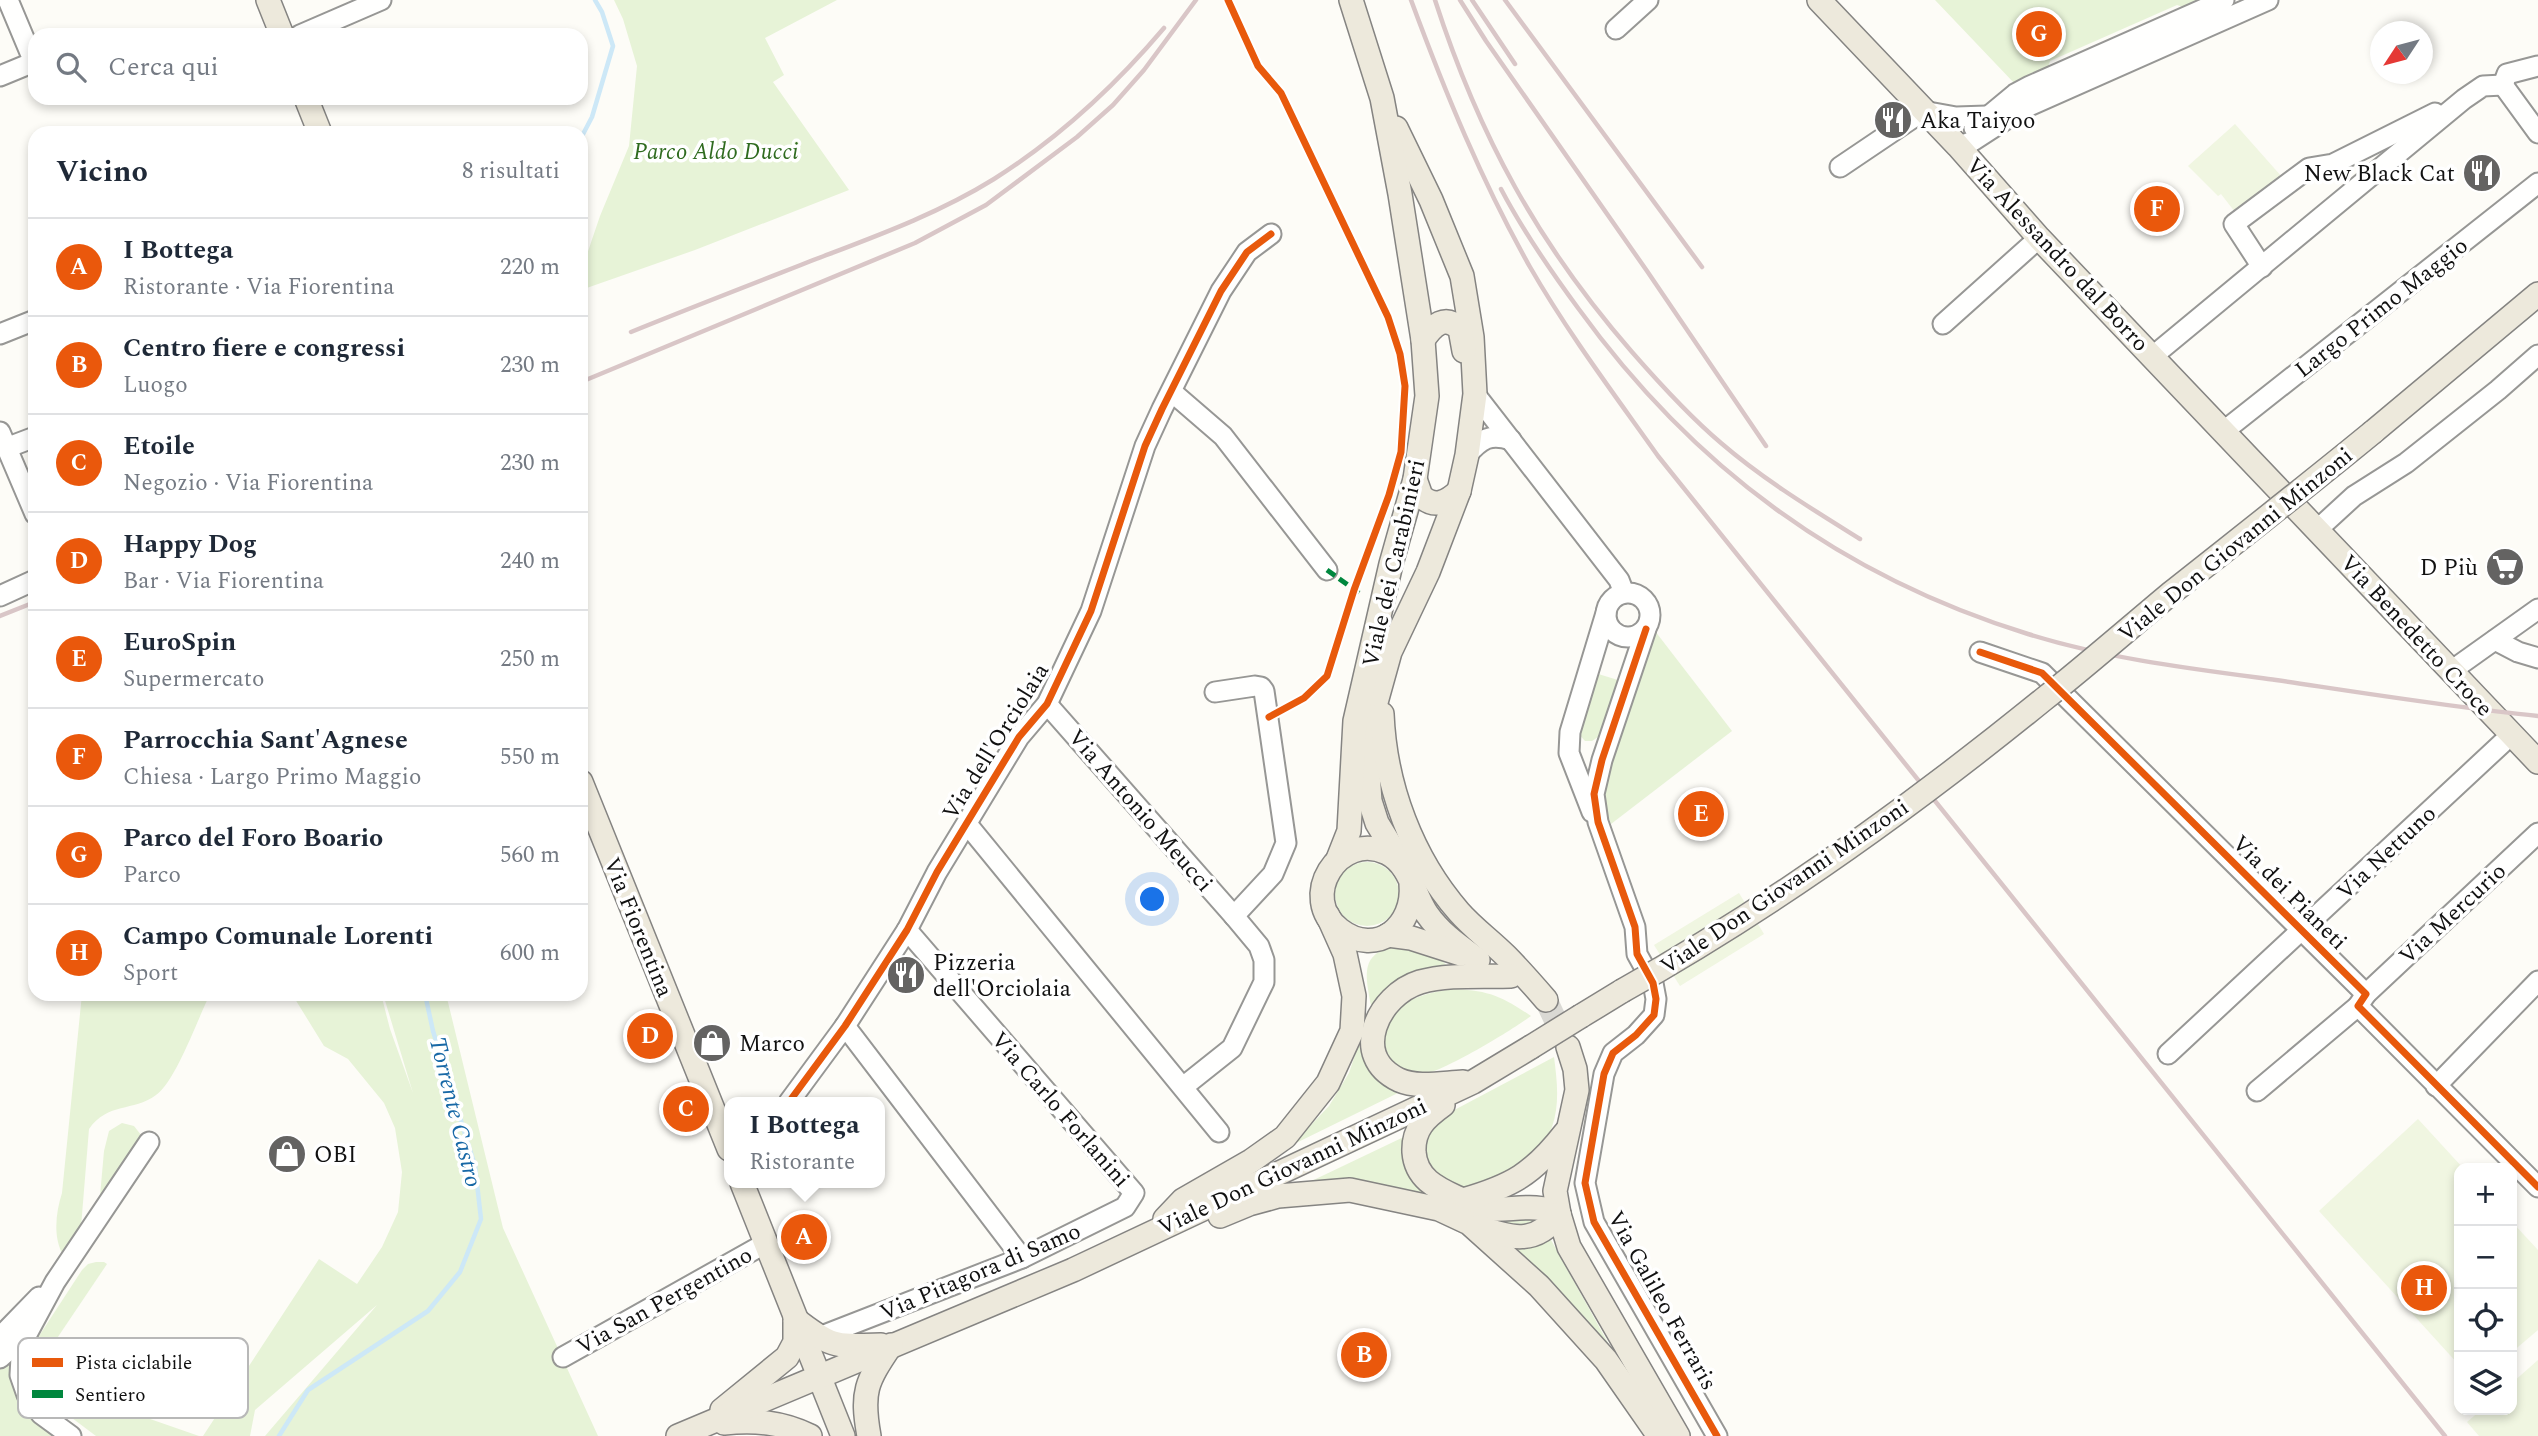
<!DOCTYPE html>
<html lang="it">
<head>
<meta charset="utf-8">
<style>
  body { margin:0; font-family:Spectral,serif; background:#f2f2f3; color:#1f2937 }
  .controls { position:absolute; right:21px; bottom:21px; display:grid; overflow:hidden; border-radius:14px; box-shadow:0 4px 10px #0003 }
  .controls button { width:63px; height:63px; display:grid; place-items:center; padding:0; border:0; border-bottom:2px solid #e0e1e3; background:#fff; color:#1f2937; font:35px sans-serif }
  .compass { position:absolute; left:2370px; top:21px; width:63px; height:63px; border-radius:50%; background:#fff; box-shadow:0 4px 10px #0003; rotate:234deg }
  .you { position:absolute; left:1153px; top:900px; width:24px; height:24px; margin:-18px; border:5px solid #fff; border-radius:50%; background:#1a73e8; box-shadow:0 0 0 10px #1a73e833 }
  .badge { display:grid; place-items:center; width:46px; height:46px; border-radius:50%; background:#ea580c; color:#fff; font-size:23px; font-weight:700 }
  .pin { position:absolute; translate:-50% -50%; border:4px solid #fff; box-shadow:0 2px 7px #0006 }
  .popup { position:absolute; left:724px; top:1097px; width:161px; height:91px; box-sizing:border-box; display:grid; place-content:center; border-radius:14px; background:#fff; filter:drop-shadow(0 2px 5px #0005); font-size:23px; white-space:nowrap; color:#747a83 }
  .popup b { font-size:26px; color:#1f2937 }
  .popup::after { content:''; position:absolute; left:50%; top:100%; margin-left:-14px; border:14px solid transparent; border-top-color:#fff }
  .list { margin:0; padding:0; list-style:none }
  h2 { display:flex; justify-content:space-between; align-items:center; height:91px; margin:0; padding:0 28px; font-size:30px }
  h2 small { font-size:23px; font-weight:400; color:#747a83 }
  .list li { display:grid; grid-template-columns:46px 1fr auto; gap:21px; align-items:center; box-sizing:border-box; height:98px; padding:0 28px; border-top:2px solid #e0e1e3 }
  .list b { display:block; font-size:26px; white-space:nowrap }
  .list p { margin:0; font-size:23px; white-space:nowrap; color:#747a83 }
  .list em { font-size:23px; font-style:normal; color:#747a83 }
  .icon { flex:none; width:38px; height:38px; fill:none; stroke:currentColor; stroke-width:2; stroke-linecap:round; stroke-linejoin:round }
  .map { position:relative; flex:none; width:2538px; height:1436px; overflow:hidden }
  .search { position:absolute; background:#fff; box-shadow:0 4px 10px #0003; left:28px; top:28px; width:560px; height:77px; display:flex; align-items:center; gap:18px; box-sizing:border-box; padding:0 24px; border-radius:21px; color:#747a83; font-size:26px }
  .panel { position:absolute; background:#fff; box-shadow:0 4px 10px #0003; left:28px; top:126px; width:560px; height:875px; border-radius:21px }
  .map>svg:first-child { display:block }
  .green { fill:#e7f3d7 }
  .pitch { fill:#f0f6e1 }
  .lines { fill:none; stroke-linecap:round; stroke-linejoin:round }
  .stream { stroke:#cde8f7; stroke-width:4.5 }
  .major-tunnel { stroke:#dad9d4; stroke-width:23; stroke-dasharray:23 11; stroke-linecap:butt }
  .minor-casing { stroke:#979795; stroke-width:23 }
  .major-casing { stroke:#858482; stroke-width:26 }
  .minor { stroke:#fffffe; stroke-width:19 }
  .major { stroke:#ede9dc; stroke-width:23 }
  .rail { stroke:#d9c6c7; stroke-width:4.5 }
  .major-bridge-casing { stroke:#858482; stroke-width:26; stroke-linecap:butt }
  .major-bridge { stroke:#ede9dc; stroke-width:23 }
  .quiet { stroke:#00873e; stroke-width:5; stroke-dasharray:10 5; stroke-linecap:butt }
  .cycleway-casing { stroke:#fff; stroke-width:11 }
  .cycleway { stroke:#e8590c; stroke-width:7 }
  .labels { text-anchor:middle; stroke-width:7; stroke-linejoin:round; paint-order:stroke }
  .poi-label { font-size:23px; fill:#111; stroke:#fff; text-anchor:start }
  .park-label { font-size:23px; font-style:italic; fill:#2f6b1f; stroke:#fff }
  .street-label { font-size:23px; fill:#111; stroke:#fff }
  .water-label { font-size:24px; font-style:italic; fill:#1768a6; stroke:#fff }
  .key { fill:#fff; stroke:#b8b8b8; stroke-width:2 }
  .key-label { font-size:19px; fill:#111 }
</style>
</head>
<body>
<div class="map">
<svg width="2538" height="1436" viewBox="0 0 2538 1436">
  <rect width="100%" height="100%" fill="#fdfcf7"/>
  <!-- green -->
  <g class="green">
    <polygon points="614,0 837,0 765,38 784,75 773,82 849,190 695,250 581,290 581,272 600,216 629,146 637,66 623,19"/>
    <polygon points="1935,0 2206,0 2186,8 2177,5 2050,61 2048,68 2015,84"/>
    <polygon points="1655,631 1732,731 1611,824 1601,796 1648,640"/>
    <polygon points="1595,673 1618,680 1598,737 1592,741 1585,741 1576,731"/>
    <circle cx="1367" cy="894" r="32"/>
    <path d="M1400,946C1417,951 1441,954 1450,970L1375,1006L1371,1005C1365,973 1360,951 1400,946Z"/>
    <path d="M1450,989C1487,990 1500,995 1531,1016C1514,1029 1442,1073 1423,1074C1387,1075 1373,1036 1396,1011C1411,996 1431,993 1450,989Z"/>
    <path d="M82,994H210C198,1018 176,1081 156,1095C133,1112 108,1102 89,1129L81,1227L62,1253C53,1235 56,1212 62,1193Z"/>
    <polygon points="214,994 381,994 390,1029 413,1093 383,994 446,994 503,1228 598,1436 265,1436 377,1305 255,1410 250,1436 203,1436 319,1259 357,1284 382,1247 398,1212 402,1172 395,1128 384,1103 348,1059 324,1046 295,999"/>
    <polygon points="1361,1037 1367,1057 1400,1092 1292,1145 1329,1106 1349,1073"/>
    <path d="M1554,1057C1557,1080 1560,1104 1552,1127C1538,1163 1487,1200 1447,1183C1441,1180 1435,1175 1430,1171C1423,1143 1423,1138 1443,1116Z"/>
    <polygon points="122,1123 134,1126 141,1135 100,1196 104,1151 109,1131"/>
    <polygon points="1410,1134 1408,1158 1492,1215 1546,1220 1516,1229 1301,1186"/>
    <polygon points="1551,1240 1617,1359 1507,1250"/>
    <polygon points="96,1262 104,1262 107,1264 35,1371 31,1371 37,1339 82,1270 88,1264"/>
    <polygon points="0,1337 20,1375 71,1436 0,1436"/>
    <polygon points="38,1380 199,1436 96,1436 52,1403 38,1387"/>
  </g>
  <!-- pitch -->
  <g class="pitch">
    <polygon points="2235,124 2282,177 2235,212 2221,194 2218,196 2188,166"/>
    <polygon points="1739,893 1764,934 1680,986 1654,945"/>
    <polygon points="2418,1119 2463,1168 2459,1168 2459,1365 2319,1211"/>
    <polygon points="2512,1222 2538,1250 2538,1330 2512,1352"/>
    <polygon points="2538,1360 2538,1436 2479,1436 2467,1422 2481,1410 2512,1410 2512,1383"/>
  </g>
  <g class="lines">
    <!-- stream -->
    <g class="stream">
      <polyline points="581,138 592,117 613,46 602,12 595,0"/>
      <polyline points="279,1436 308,1390 428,1311 460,1272 481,1219 475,1166 433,1031 425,994"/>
    </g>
    <!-- major-tunnel -->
    <polyline class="major-tunnel" points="1546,1000 1568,1047"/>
    <defs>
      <g id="minor">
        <polyline points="1616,29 1648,0"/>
        <polyline points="300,35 381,0"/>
        <polyline points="0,76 34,62 8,0"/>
        <polyline points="2503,85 2538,133"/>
        <polyline points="2503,85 2507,74 2538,66"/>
        <polyline points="1974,128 2015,94 2030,86 2224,0"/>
        <polyline points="1958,146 1971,142 2022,109 2268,0"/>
        <polyline points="1840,167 1923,111 1956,117 1987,116"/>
        <polyline points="2262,267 2234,224 2309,168 2333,164 2435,113"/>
        <polyline points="1943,324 2039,238"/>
        <polyline points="0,334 35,320"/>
        <polyline points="2153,356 2464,99 2483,86 2503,85"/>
        <polyline points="1172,392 1223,436 1327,570"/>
        <polyline points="1475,394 1619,580 1624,593"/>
        <polyline points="2224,431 2538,183"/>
        <polyline points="0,432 35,514"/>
        <polyline points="6,448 35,437"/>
        <path d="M1467,455C1481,439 1490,433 1511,440"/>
        <polyline points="2318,529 2354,496 2406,463 2498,390 2538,355"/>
        <circle cx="1628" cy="615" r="22"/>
        <polyline points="0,596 35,580"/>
        <polyline points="1646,629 1602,760 1594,794 1598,822 1635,927 1637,954 1653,983 1656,999 1654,1015 1636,1035 1613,1053 1604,1074 1585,1183 1594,1222 1717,1436"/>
        <polyline points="2495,640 2518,652 2538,658"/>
        <polyline points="1980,652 2042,673 2366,994 2358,1006 2538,1187"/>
        <polyline points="2451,671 2538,609"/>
        <polyline points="1215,692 1255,686 1261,687 1264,691 1286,843 1273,874 1234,916"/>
        <polyline points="1047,704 1234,916 1259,946 1264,960 1264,982 1232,1048 1183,1087"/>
        <polyline points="1592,812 1569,753 1570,732 1606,613"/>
        <polyline points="967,824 1219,1132"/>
        <polyline points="2366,994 2538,833"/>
        <polyline points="845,1026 1022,1258"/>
        <polyline points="2168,1054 2511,735"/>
        <polyline points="2436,1086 2538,981"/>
        <polyline points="2257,1091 2358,1006"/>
        <polyline points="789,1102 845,1026 907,930 937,872 1019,737 1047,704 1091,611 1145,446 1162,409 1221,291 1247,252 1271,234"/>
        <polyline points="0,1337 39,1297"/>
        <polyline points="819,1337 1022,1258 1125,1207 1134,1193 907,930"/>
        <polyline points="563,1357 766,1243"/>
        <polyline points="0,1358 27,1334"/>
        <polyline points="71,1436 41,1414 27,1395 20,1375 21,1357 27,1334 55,1282 149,1142"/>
      </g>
      <g id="major">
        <polyline points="268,0 282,35"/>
        <polyline points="1819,0 1958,146 2039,238 2538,762"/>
        <polyline points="306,98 320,133"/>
        <polyline points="1396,128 1431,200 1462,276 1472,337 1475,394 1467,455 1459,491 1428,572 1390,652 1375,706 1367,759 1370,801 1377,823 1405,869"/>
        <path d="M1423,340C1433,325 1445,314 1460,329L1464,351"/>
        <polyline points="2373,432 2538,294"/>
        <path d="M1415,479L1421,496C1435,509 1447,502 1459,491"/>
        <path d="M1382,714C1385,786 1412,858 1459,912C1473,928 1491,941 1506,956C1520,970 1533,985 1546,1000"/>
        <polyline points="581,782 729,1149"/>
        <polyline points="1338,859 1349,831 1355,721 1391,564 1415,479 1427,396 1423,340 1400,194 1382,98 1351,0"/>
        <path d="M1411,884C1415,926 1377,958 1340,930C1297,898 1339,830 1387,853C1411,865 1413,894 1427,914C1441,934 1459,946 1478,960"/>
        <polyline points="1388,935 1411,938 1461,954"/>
        <polyline points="1581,1016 1622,991"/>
        <polyline points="1568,1047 1575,1069 1577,1090 1555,1191 1559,1214 1569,1247 1678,1436"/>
        <path d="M1463,1082C1442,1083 1417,1088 1399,1080C1349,1056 1378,995 1420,982C1448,974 1482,977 1511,976"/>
        <path d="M1443,1105C1425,1118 1413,1129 1414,1152C1416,1180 1439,1189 1460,1199C1467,1202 1473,1206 1480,1208C1507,1213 1533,1201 1559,1214"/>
        <polyline points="742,1183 843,1436"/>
        <path d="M1463,1200C1512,1186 1533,1174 1565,1133"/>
        <polyline points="1220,1216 1249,1204 1278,1196 1350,1190 1439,1209 1469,1223 1539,1286 1606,1360 1659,1436"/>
        <polyline points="1165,1219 1183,1200 1251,1161 1285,1137 1328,1083 1352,1031 1354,996 1345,954 1328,916"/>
        <path d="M1478,1227C1510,1238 1536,1246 1559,1214"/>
        <path d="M795,1319C832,1348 835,1346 881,1345"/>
        <polyline points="722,1410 787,1357 795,1342 795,1323"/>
        <path d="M724,1423C755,1420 782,1422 810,1436"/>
        <polyline points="678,1436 1073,1270 1473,1082 1531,1047"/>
        <path d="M869,1436C861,1392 866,1382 891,1345"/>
      </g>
    </defs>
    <!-- minor casing -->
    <use href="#minor" class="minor-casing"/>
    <!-- major casing -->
    <use href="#major" class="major-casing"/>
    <!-- minor -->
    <use href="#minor" class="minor"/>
    <!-- major -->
    <use href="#major" class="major"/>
    <!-- rail -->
    <g class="rail">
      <path d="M1411,0C1445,92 1482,182 1530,267C1568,333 1614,394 1658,456L2445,1436"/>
      <path d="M1435,0C1479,136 1538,244 1632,352C1660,384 1689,416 1721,443C1764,480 1812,509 1860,539"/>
      <polyline points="1460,0 1486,41 1647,271 1766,446"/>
      <polyline points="1472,0 1515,64"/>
      <polyline points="1505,0 1702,267"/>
      <path d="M1501,189C1523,231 1550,270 1578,308C1693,467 1840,576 2028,634C2108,659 2193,669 2276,680C2363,693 2450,707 2538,716"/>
      <path d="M631,332C695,306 760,281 824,256C882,234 941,212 994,179C1059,138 1114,87 1164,28"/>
      <polyline points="581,382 915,243 986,205 1077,137 1113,105 1144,70 1196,0"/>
      <polyline points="0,616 35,602"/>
    </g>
    <defs>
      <g id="major-bridge">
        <path d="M1622,991C1771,908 1911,807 2044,699C2087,665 2128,629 2170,594C2238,540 2306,487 2373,432"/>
        <polyline points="1531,1047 1581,1016"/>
      </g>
    </defs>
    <!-- major-bridge casing -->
    <use href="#major-bridge" class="major-bridge-casing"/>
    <!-- major-bridge -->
    <use href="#major-bridge" class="major-bridge"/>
    <!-- quiet -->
    <polyline class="quiet" points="1327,570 1359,593"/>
    <defs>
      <g id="cycleway">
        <polyline points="1228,0 1258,66 1281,93 1388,317 1400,354 1405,386 1401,452 1389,495 1354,590 1327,676 1304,698 1269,717"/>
        <polyline points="1646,629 1602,760 1594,794 1598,822 1635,927 1637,954 1653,983 1656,999 1654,1015 1636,1035 1613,1053 1604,1074 1585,1183 1594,1222 1717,1436"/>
        <polyline points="1980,652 2042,673 2366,994 2358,1006 2538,1187"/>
        <polyline points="789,1102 845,1026 907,930 937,872 1019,737 1047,704 1091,611 1145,446 1162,409 1221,291 1247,252 1271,234"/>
      </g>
    </defs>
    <!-- cycleway casing -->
    <use href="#cycleway" class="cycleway-casing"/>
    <!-- cycleway -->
    <use href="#cycleway" class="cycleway"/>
  </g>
  <!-- icons -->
  <defs>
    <symbol id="restaurant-disc" viewBox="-11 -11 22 22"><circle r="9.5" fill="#646362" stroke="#fff"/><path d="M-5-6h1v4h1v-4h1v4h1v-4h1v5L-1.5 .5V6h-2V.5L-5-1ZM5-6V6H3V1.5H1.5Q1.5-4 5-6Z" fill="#fff"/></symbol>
    <symbol id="supermarket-disc" viewBox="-11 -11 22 22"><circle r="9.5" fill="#646362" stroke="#fff"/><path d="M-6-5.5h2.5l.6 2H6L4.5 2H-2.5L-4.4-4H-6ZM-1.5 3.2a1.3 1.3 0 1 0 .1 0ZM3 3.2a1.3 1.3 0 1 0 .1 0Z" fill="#fff"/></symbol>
    <symbol id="shop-disc" viewBox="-11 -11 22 22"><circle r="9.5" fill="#646362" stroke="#fff"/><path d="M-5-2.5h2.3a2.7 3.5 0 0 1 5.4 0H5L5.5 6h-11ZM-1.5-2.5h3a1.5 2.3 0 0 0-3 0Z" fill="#fff"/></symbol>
  </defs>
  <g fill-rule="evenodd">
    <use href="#restaurant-disc" x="1871" y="98" width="44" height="44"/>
    <use href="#restaurant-disc" x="2460" y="151" width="44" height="44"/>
    <use href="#supermarket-disc" x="2483" y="545" width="44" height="44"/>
    <use href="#restaurant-disc" x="884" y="953" width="44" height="44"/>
    <use href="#shop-disc" x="690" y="1021" width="44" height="44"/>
    <use href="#shop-disc" x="265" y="1132" width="44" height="44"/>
  </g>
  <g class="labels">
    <!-- poi labels -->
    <g class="poi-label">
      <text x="1920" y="128">Aka Taiyoo</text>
      <text x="2455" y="181" text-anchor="end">New Black Cat</text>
      <text x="2478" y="575" text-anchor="end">D Più</text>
      <text x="933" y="970">Pizzeria<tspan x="933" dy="26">dell'Orciolaia</tspan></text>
      <text x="739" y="1051">Marco</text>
      <text x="314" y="1162">OBI</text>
    </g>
    <!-- park labels -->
    <g class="park-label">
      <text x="716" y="159">Parco Aldo Ducci</text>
    </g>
    <!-- street labels -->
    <g class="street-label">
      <text transform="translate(2058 254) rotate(47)" y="8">Via Alessandro dal Borro</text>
      <text transform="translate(2381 307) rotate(-38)" y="8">Largo Primo Maggio</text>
      <text transform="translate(2235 544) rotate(-39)" y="8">Viale Don Giovanni Minzoni</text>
      <text transform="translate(1393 563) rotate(-77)" y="8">Viale dei Carabinieri</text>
      <text transform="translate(2417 635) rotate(47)" y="8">Via Benedetto Croce</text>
      <text transform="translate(995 741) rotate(-58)" y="8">Via dell'Orciolaia</text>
      <text transform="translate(1141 810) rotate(49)" y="8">Via Antonio Meucci</text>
      <text transform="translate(2386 852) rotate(-43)" y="8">Via Nettuno</text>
      <text transform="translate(1784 886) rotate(-34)" y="8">Viale Don Giovanni Minzoni</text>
      <text transform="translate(2290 892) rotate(45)" y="8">Via dei Pianeti</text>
      <text transform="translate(2452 913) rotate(-43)" y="8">Via Mercurio</text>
      <text transform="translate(639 927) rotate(68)" y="8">Via Fiorentina</text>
      <text transform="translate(1061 1109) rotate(49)" y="8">Via Carlo Forlanini</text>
      <text transform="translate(1292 1166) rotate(-25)" y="8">Viale Don Giovanni Minzoni</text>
      <text transform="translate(980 1271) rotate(-23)" y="8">Via Pitagora di Samo</text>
      <text transform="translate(664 1300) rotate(-29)" y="8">Via San Pergentino</text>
      <text transform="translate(1663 1300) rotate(61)" y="8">Via Galileo Ferraris</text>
    </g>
    <!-- water labels -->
    <g class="water-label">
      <text transform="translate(456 1112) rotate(76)" y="8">Torrente Castro</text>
    </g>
  </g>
  <!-- legend -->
  <rect x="18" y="1338" width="230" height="80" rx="10" class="key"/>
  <rect x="32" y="1358" width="31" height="9" fill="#e8590c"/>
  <rect x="32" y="1390" width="31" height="8" fill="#00873e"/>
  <g class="key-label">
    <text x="75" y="1369">Pista ciclabile</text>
    <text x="75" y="1401">Sentiero</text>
  </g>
</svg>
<div class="controls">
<button>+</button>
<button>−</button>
<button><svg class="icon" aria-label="locate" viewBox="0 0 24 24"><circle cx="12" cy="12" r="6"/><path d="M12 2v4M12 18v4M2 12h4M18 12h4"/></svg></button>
<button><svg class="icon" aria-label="layers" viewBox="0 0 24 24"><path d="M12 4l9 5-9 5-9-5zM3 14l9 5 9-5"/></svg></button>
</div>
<svg class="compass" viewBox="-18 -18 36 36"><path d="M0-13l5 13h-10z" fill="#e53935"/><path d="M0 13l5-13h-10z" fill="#747a83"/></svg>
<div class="you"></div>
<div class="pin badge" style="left:804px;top:1237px">A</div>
<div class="popup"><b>I Bottega</b>Ristorante</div>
<div class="pin badge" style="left:1364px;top:1355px">B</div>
<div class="pin badge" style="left:686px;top:1109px">C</div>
<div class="pin badge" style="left:650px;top:1036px">D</div>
<div class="pin badge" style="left:1701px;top:814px">E</div>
<div class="pin badge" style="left:2157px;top:209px">F</div>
<div class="pin badge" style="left:2039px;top:34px">G</div>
<div class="pin badge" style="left:2424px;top:1288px">H</div>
<div class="search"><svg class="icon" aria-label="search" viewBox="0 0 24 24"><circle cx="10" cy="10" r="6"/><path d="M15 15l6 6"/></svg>Cerca qui</div>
<section class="panel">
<h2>Vicino<small>8 risultati</small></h2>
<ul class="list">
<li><span class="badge">A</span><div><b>I Bottega</b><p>Ristorante · Via Fiorentina</p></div><em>220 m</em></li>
<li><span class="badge">B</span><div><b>Centro fiere e congressi</b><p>Luogo</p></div><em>230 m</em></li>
<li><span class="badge">C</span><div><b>Etoile</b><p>Negozio · Via Fiorentina</p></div><em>230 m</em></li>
<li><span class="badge">D</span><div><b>Happy Dog</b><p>Bar · Via Fiorentina</p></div><em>240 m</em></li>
<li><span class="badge">E</span><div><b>EuroSpin</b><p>Supermercato</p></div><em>250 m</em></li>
<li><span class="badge">F</span><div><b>Parrocchia Sant'Agnese</b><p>Chiesa · Largo Primo Maggio</p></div><em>550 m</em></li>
<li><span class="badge">G</span><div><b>Parco del Foro Boario</b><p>Parco</p></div><em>560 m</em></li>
<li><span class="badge">H</span><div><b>Campo Comunale Lorenti</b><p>Sport</p></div><em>600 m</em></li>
</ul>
</section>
</div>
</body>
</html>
